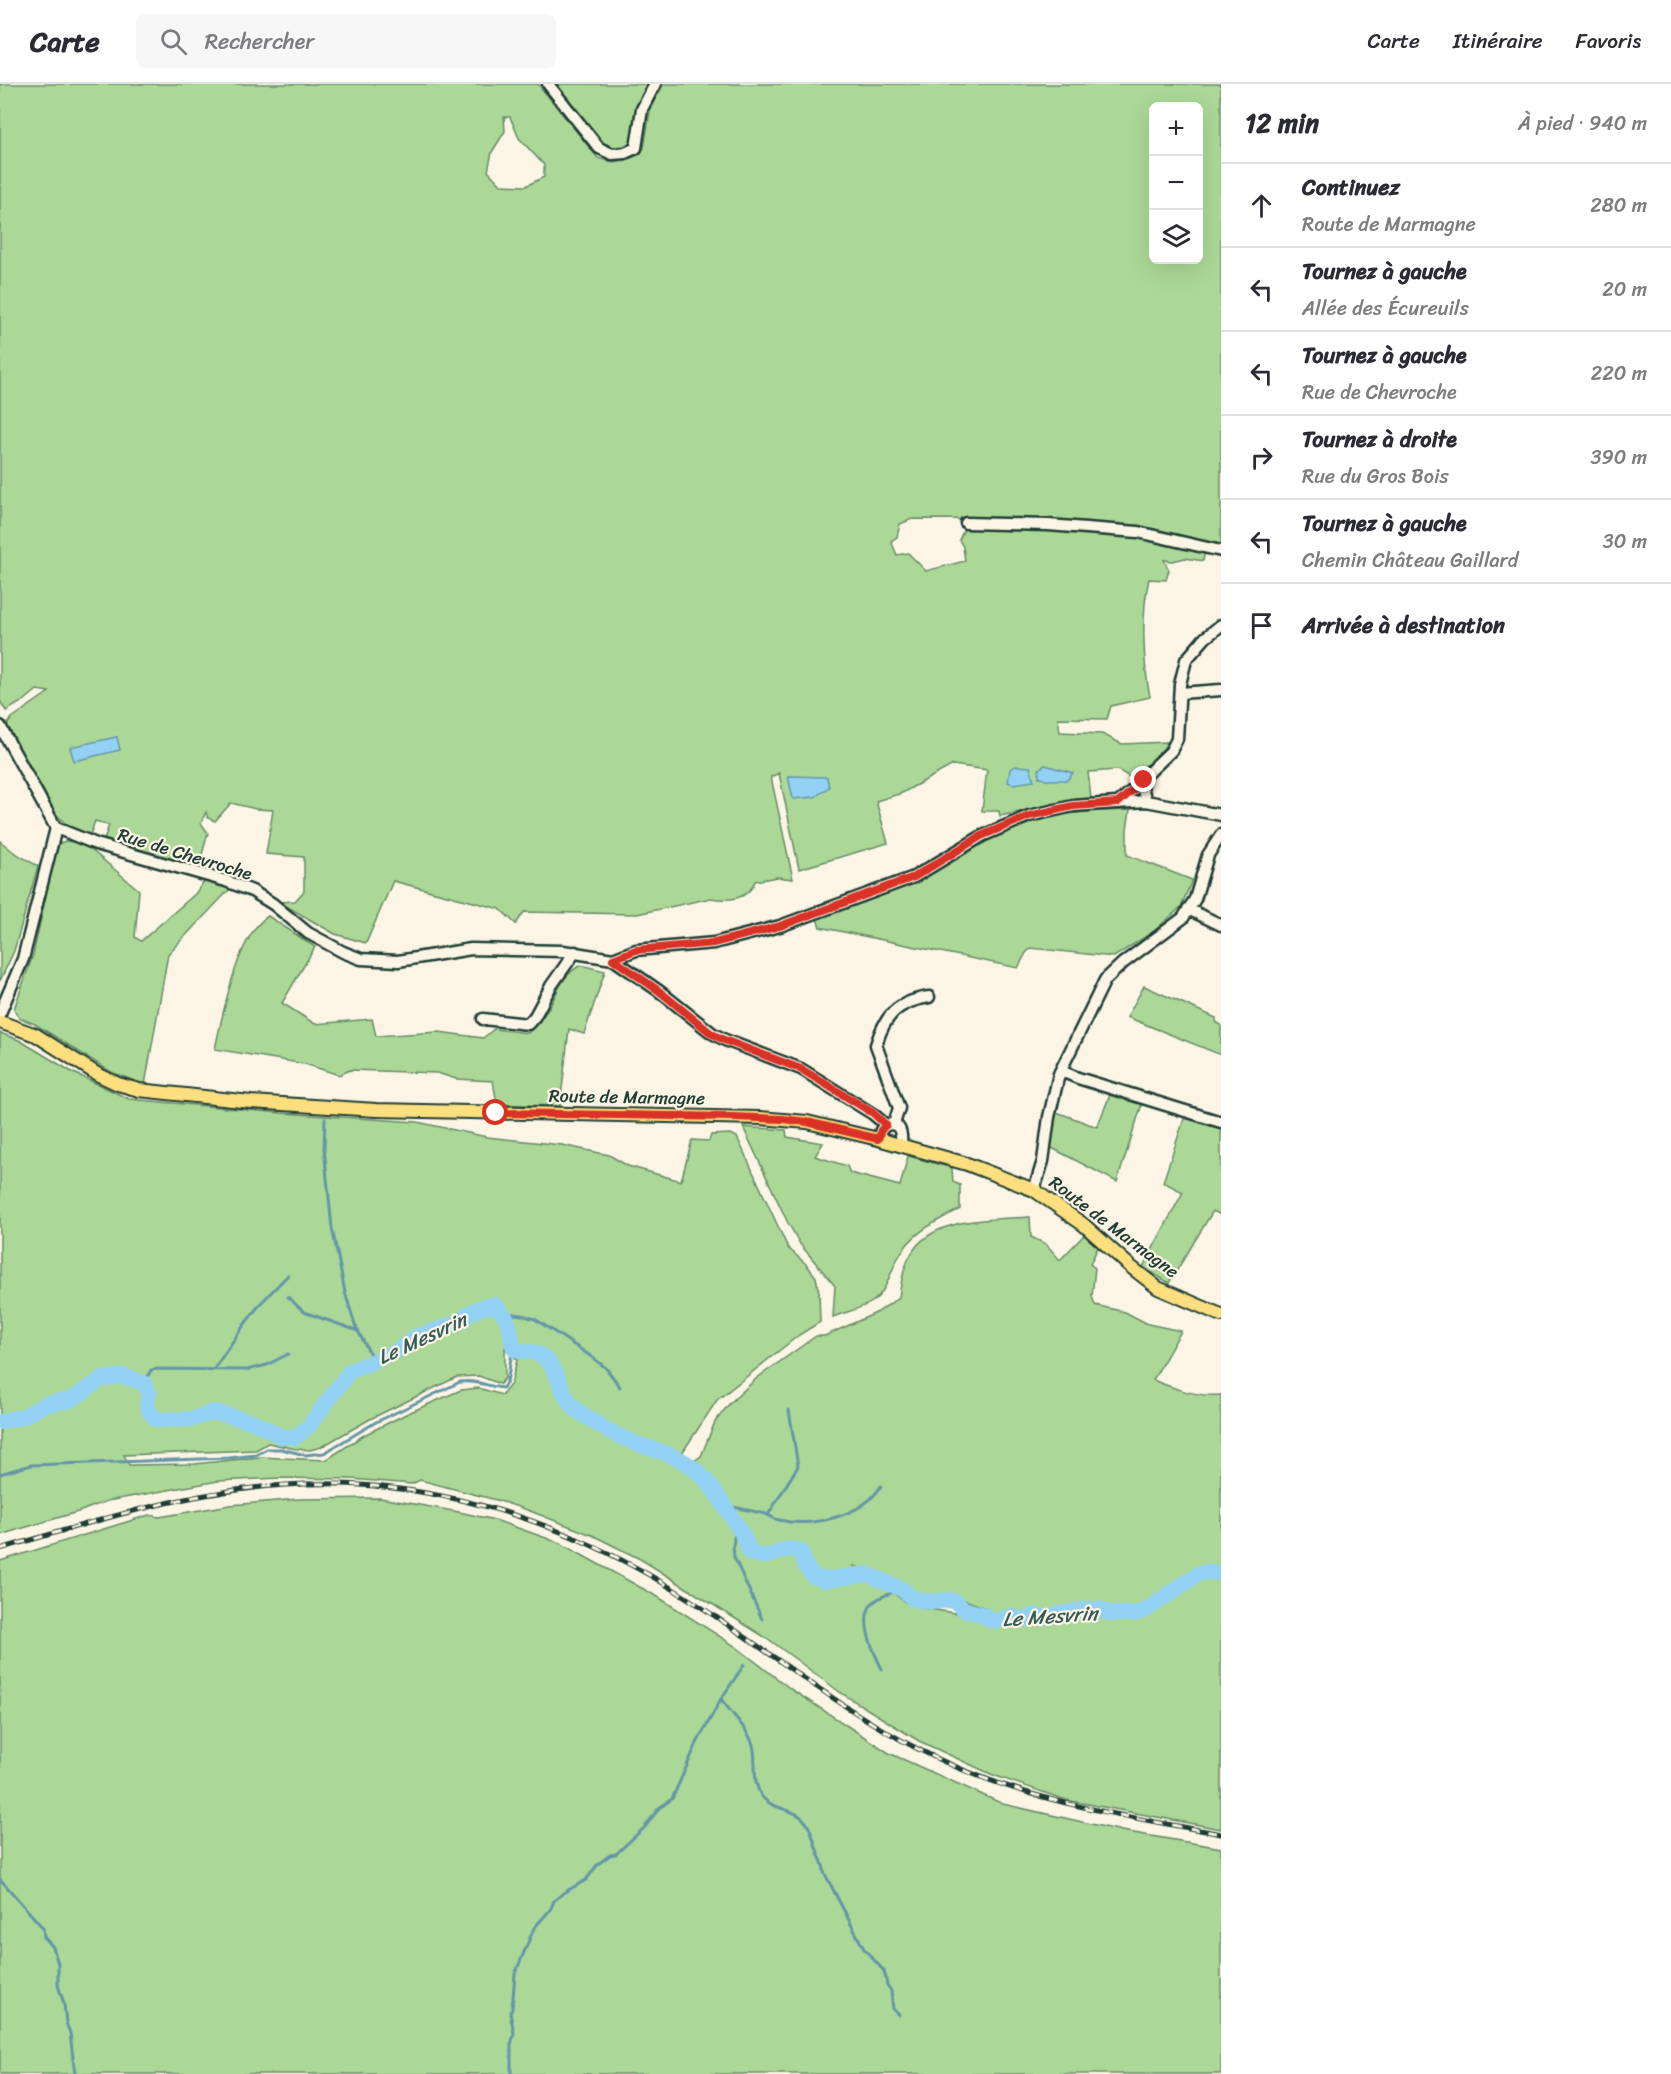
<!DOCTYPE html>
<html lang="fr">
<head>
<meta charset="utf-8">
<style>
  body { margin:0; font-family:Sriracha,sans-serif; background:#f7f7f7; color:#2b2b33 }
  .controls { position:absolute; right:18px; top:18px; display:grid; overflow:hidden; border-radius:9px; box-shadow:0 6px 24px #0002 }
  .controls button { width:54px; height:54px; display:grid; place-items:center; padding:0; border:0; border-bottom:2px solid #e1e1e2; background:#fff; color:#2b2b33; font:30px sans-serif }
  .stop { position:absolute; width:18px; height:18px; margin:-14px; border:4px solid #d93025; border-radius:50%; background:#fff }
  .stop.end { background:#d93025; border-color:#fff; box-shadow:0 2px 6px #0008 }
  .list { margin:0; padding:0; list-style:none }
  h2 { display:flex; justify-content:space-between; align-items:center; height:78px; margin:0; padding:0 24px; font-size:26px }
  h2 small { font-size:20px; font-weight:400; color:#7c7c81 }
  .list li { display:grid; grid-template-columns:39px 1fr auto; gap:18px; align-items:center; box-sizing:border-box; height:84px; padding:0 24px; border-top:2px solid #e1e1e2 }
  .list b { display:block; font-size:22px; white-space:nowrap }
  .list p { margin:0; font-size:20px; white-space:nowrap; color:#7c7c81 }
  .list em { font-size:20px; font-style:normal; color:#7c7c81 }
  .icon { flex:none; width:33px; height:33px; fill:none; stroke:currentColor; stroke-width:2; stroke-linecap:round; stroke-linejoin:round }
  .map { position:relative; flex:none; width:1221px; height:1990px; overflow:hidden }
  header { display:flex; align-items:center; gap:36px; box-sizing:border-box; height:84px; padding:0 30px; background:#fff; border-bottom:2px solid #e1e1e2 }
  header strong { font-size:28px }
  nav { display:flex; gap:33px; margin-inline-start:auto; font-size:21px }
  .search { width:420px; height:54px; background:#f7f7f7; display:flex; align-items:center; gap:15px; box-sizing:border-box; padding:0 21px; border-radius:9px; color:#7c7c81; font-size:22px }
  main { display:flex }
  aside { flex:1; background:#fff }
  .map>svg:first-child { display:block }
  .green { fill:#abd897; stroke:#658a66; stroke-width:1.5; fill-rule:evenodd }
  .water { fill:#93d1f4; stroke:#6596a7; stroke-width:1.5 }
  .lines { fill:none; stroke-linecap:round; stroke-linejoin:round }
  .stream { stroke:#6596a7; stroke-width:3 }
  .river { stroke:#93d1f4; stroke-width:16 }
  .minor-casing { stroke:#1f3d34; stroke-width:15 }
  .major-casing { stroke:#1f3d34; stroke-width:16 }
  .minor { stroke:#fcf5e5; stroke-width:10 }
  .major { stroke:#fedf80; stroke-width:12 }
  .rail-casing { stroke:#1f3d34; stroke-width:5 }
  .rail { stroke:#fcf5e5; stroke-width:3; stroke-dasharray:9; stroke-linecap:butt }
  .route { stroke:#d93025; stroke-width:8 }
  .labels { text-anchor:middle; stroke-width:4.5; stroke-linejoin:round; paint-order:stroke }
  .street-label { font-size:18px; fill:#1f3d34; stroke:#fcf5e5 }
  .water-label { font-size:20px; font-style:italic; fill:#365b5a; stroke:#fcf5e5 }
</style>
</head>
<body>
<header>
<strong>Carte</strong>
<div class="search"><svg class="icon" aria-label="search" viewBox="0 0 24 24"><circle cx="10" cy="10" r="6"/><path d="M15 15l6 6"/></svg>Rechercher</div>
<nav><a>Carte</a><a>Itinéraire</a><a>Favoris</a></nav>
</header>
<main>
<div class="map">
<svg width="1221" height="1990" viewBox="0 0 1221 1990">
  <rect width="100%" height="100%" fill="#fcf5e5"/>
  <filter id="ink" filterUnits="userSpaceOnUse"><feTurbulence type="fractalNoise" baseFrequency=".0167" numOctaves="2"/><feDisplacementMap in="SourceGraphic" scale="12" xChannelSelector="R" yChannelSelector="G"/><feConvolveMatrix kernelMatrix="1 2 1 2 8 2 1 2 1" color-interpolation-filters="sRGB"/></filter>
  <g filter="url(#ink)">
    <!-- green -->
    <g class="green">
      <path d="M0,0H538L598,74L612,78L626,76L639,71L644,64L651,22L664,0H1221V463L1139,443L1049,436L912,435L900,440L897,453L891,457L897,471L908,469L926,487L965,477L963,463L959,456L964,445C1044,443 1128,445 1205,467L1203,477L1185,474L1173,477L1164,476L1169,486L1166,496L1149,495C1141,528 1143,579 1150,613L1111,622L1107,635L1058,634L1060,648L1102,650L1122,660L1167,658L1163,665L1133,695L1118,686L1088,688L1091,714L1073,716L1000,732L999,727H982L987,686L953,681L902,709L876,717L888,759L799,785L779,689L771,693L793,795L777,793L755,797C749,816 728,817 711,814L637,830L524,828L516,840L500,825L393,797L366,859L335,850L279,818L295,817L304,807V773L266,770L273,726L256,725L231,719L215,737L208,734L206,728L201,739L208,749L201,774L183,770L177,778L104,756L109,741L95,737L90,751L70,744L57,731L7,641L12,634L49,608L37,606L25,616L6,627L0,617ZM1154,22H1198V176H1154ZM504,33H510L519,54L544,81V93L526,102L501,101L488,87L492,68L505,47Z"/>
      <polygon points="552,0 652,0 634,62 625,67 607,65"/>
      <path d="M1130,726L1127,745V771L1192,796L1181,823L1154,847L1114,873L1031,864L1026,869L1018,884L820,843L817,835C850,823 883,812 915,797C945,783 971,764 1000,750C1041,729 1085,727 1130,726Z"/>
      <polygon points="0,757 15,769 38,782 14,867 0,897"/>
      <polygon points="66,757 83,759 139,806 135,853 141,857 195,810 204,797 231,804 168,870 145,1001 111,988 35,940 19,934 14,925 33,871 57,760"/>
      <path d="M268,832L315,863L282,919L315,940L372,935L376,952L439,948L483,954L494,945L528,949C534,942 542,934 547,927C559,908 559,893 581,881L605,887L584,950L569,945L560,1022L497,1020L493,997L456,995L437,989L350,986L339,991L305,980L215,965C223,930 237,851 268,832Z"/>
      <polygon points="1144,902 1216,934 1216,938 1221,941 1221,971 1127,933"/>
      <path d="M0,949L19,956L72,988L129,1015L281,1029L417,1038L487,1053L562,1061L609,1071L628,1082L681,1097L692,1056L709,1057L711,1051L731,1050L737,1053L788,1164L807,1181L816,1193L819,1208L820,1238L799,1251L717,1316L682,1369L683,1385L701,1372L715,1338L730,1319L757,1294L816,1252H825L878,1228L899,1213C901,1199 903,1185 910,1172C930,1132 991,1136 1030,1133L1031,1153L1046,1160L1060,1176L1084,1151L1098,1163L1090,1180L1095,1184L1092,1212L1095,1221L1125,1228L1148,1240L1181,1247L1153,1296C1175,1305 1197,1313 1221,1311V1745L1066,1716L993,1691L919,1657L841,1609L771,1557L642,1476L592,1451L530,1427L500,1417L420,1396L412,1400L351,1395L281,1394L218,1397L107,1417L81,1427L0,1451ZM505,1264L517,1276L511,1300L502,1311L478,1304L461,1306L406,1330L364,1351L326,1376L260,1373L195,1380L129,1381L124,1371L256,1366L268,1359L296,1365L310,1366L321,1363L372,1334L457,1293L479,1292L500,1300L505,1294ZM853,1482L873,1487L912,1507L931,1514L952,1511L988,1525L996,1533L1013,1526L1023,1532L1024,1541L993,1543L973,1532L923,1524L905,1518L884,1501L869,1496L853,1495Z"/>
      <polygon points="1110,1011 1142,1020 1117,1098 1050,1063 1054,1027 1097,1043"/>
      <polygon points="1185,1032 1221,1044 1221,1131 1213,1127 1169,1199 1143,1183 1183,1108 1163,1098"/>
      <path d="M743,1043L786,1046L787,1053L823,1059L815,1072L847,1082L850,1089L900,1102L908,1072L952,1084L953,1098L960,1101V1125C935,1138 912,1148 898,1174C890,1188 887,1208 872,1218C861,1225 845,1228 833,1233L835,1202L800,1160L787,1137Z"/>
      <polygon points="380,1414 459,1428 495,1436 560,1459 658,1513 735,1562 792,1606 889,1669 1003,1720 1122,1747 1221,1764 1221,1990 0,1990 0,1477 149,1431 159,1433 230,1421 299,1415"/>
    </g>
    <!-- water -->
    <g class="water">
      <polygon points="117,653 120,666 74,677 70,663"/>
      <path d="M1045,681L1073,689L1067,696H1046L1039,693C1038,686 1039,684 1045,681Z"/>
      <polygon points="1016,682 1030,683 1034,697 1013,700 1008,698 1010,685"/>
      <polygon points="788,692 827,693 829,703 815,713 793,715"/>
    </g>
    <g class="lines">
      <!-- stream -->
      <g class="stream">
        <polyline points="325,1035 324,1064 332,1144 345,1208 355,1241 373,1276"/>
        <polyline points="288,1213 304,1228 358,1247"/>
        <polyline points="506,1232 513,1230 522,1231 535,1235 589,1271 606,1284 620,1303"/>
        <polyline points="214,1285 244,1241 261,1219 288,1191"/>
        <polyline points="144,1299 151,1286 158,1285 247,1286 267,1281 288,1270"/>
        <path d="M0,1390L31,1381L229,1374L256,1371L267,1365H281L305,1371L324,1369L376,1338L460,1298C479,1296 485,1302 503,1304C512,1292 507,1279 514,1265"/>
        <path d="M724,1421C738,1424 752,1427 766,1430C770,1432 774,1435 779,1436C812,1444 863,1432 881,1402"/>
        <polyline points="768,1431 798,1382 789,1326"/>
        <polyline points="736,1440 733,1462 734,1473 762,1535"/>
        <path d="M882,1585C874,1569 856,1532 875,1517C882,1511 894,1509 902,1505"/>
        <path d="M721,1615C731,1629 748,1645 753,1661C757,1676 752,1697 761,1711C770,1725 790,1724 801,1733C811,1741 813,1756 817,1766C819,1774 824,1779 824,1788L864,1865L884,1887L887,1901L891,1907L893,1925L899,1931"/>
        <polyline points="0,1795 43,1844 44,1853 53,1863 58,1880 58,1901 64,1920 66,1939 70,1949 75,1990"/>
        <polyline points="511,1990 511,1961 514,1949 510,1929 512,1925 515,1890 534,1844 550,1826 554,1817 563,1809 586,1796 598,1780 610,1771 616,1770 645,1743 659,1724 672,1715 697,1659 721,1615 744,1581"/>
      </g>
      <!-- river -->
      <path class="river" d="M0,1338L24,1332L46,1320L71,1316L102,1295L123,1292L144,1299L149,1309L147,1319L149,1327L157,1336L192,1335L214,1328L254,1338L282,1353H296L309,1342L350,1287L397,1267L415,1253L462,1237L468,1230L482,1223L495,1221C499,1227 505,1230 507,1236C511,1245 511,1256 514,1265C522,1269 533,1266 540,1271C560,1283 559,1313 578,1327C592,1336 606,1347 621,1353C644,1365 671,1367 692,1383C709,1396 718,1412 729,1429C738,1443 746,1454 750,1469C778,1480 777,1458 801,1468L805,1481L813,1492L824,1496L867,1490L902,1505L913,1515L932,1518L949,1516L956,1518L963,1525L984,1531L990,1536L999,1537L1012,1532C1025,1539 1023,1535 1035,1531L1042,1534L1080,1526L1099,1525L1112,1530H1135L1146,1526L1198,1490L1208,1488L1221,1489"/>
      <defs>
        <g id="minor">
          <polyline points="548,0 599,64 612,70 625,69 636,64 642,25 655,0"/>
          <polyline points="966,439 1048,441 1138,448 1221,467"/>
          <polyline points="1180,609 1221,606"/>
          <polyline points="0,642 56,744 23,875 0,929"/>
          <polyline points="1146,717 1142,703 1145,692 1171,667 1177,655 1180,600 1186,576 1205,554 1221,541"/>
          <polyline points="1118,719 1144,696"/>
          <polyline points="56,744 96,760 226,797 252,807 273,820 308,849 343,868 361,875 398,877 471,865 563,867 613,875 659,907 712,949 725,956 801,985 873,1030 886,1041"/>
          <polyline points="1188,825 1221,841"/>
          <polyline points="613,875 636,866 714,859 780,842 914,793 982,752 1029,732 1073,722 1146,717 1221,731"/>
          <polyline points="483,935 528,940 535,932 551,902 575,868"/>
          <polyline points="1061,987 1078,994 1221,1038"/>
          <path d="M894,1040L899,1024L876,961C885,931 897,918 929,913"/>
          <path d="M878,1055L881,1046L886,1041C901,1037 902,1050 901,1062"/>
          <polyline points="1034,1106 1043,1077 1049,1033 1059,990 1105,896 1123,879 1183,834 1195,815 1208,771 1221,751"/>
        </g>
        <polyline id="major" points="0,938 36,951 97,990 118,1000 139,1006 251,1018 376,1026 760,1034 807,1038 878,1055 967,1080 1034,1106 1084,1141 1131,1183 1158,1204 1221,1231"/>
      </defs>
      <!-- minor casing -->
      <use href="#minor" class="minor-casing"/>
      <!-- major casing -->
      <use href="#major" class="major-casing"/>
      <!-- minor -->
      <use href="#minor" class="minor"/>
      <!-- major -->
      <use href="#major" class="major"/>
      <defs>
        <path id="rail" d="M0,1465C127,1428 239,1390 374,1402C492,1413 600,1456 698,1521C772,1569 840,1625 918,1665C1016,1716 1114,1730 1221,1750"/>
      </defs>
      <!-- rail casing -->
      <use href="#rail" class="rail-casing"/>
      <!-- rail -->
      <use href="#rail" class="rail"/>
    </g>
  </g>
  <g class="lines" filter="url(#ink)">
    <!-- route -->
    <polyline class="route" points="496,1029 733,1033 783,1035 807,1038 878,1055 881,1046 886,1041 873,1029 801,985 724,956 712,950 659,907 613,875 636,866 714,859 780,842 914,793 981,752 1029,732 1073,722 1118,719 1144,696"/>
  </g>
  <g class="labels">
    <!-- street labels -->
    <g class="street-label">
      <text transform="translate(185 770) rotate(17)" y="6">Rue de Chevroche</text>
      <text transform="translate(627 1013) rotate(1)" y="6">Route de Marmagne</text>
      <text transform="translate(1114 1143) rotate(37)" y="6">Route de Marmagne</text>
    </g>
    <!-- water labels -->
    <g class="water-label">
      <text transform="translate(422 1254) rotate(-25)" y="7">Le Mesvrin</text>
      <text transform="translate(1050 1532) rotate(-4)" y="7">Le Mesvrin</text>
    </g>
  </g>
</svg>
<div class="controls">
<button>+</button>
<button>−</button>
<button><svg class="icon" aria-label="layers" viewBox="0 0 24 24"><path d="M12 4l9 5-9 5-9-5zM3 14l9 5 9-5"/></svg></button>
</div>
<div class="stop" style="left:496px;top:1029px"></div>
<div class="stop end" style="left:1144px;top:696px"></div>
</div>
<aside>
<h2>12 min<small>À pied · 940 m</small></h2>
<ul class="list">
<li><svg class="icon" aria-label="ahead" viewBox="0 0 24 24"><path d="M12 20V5M6 11l6-6 6 6"/></svg><div><b>Continuez</b><p>Route de Marmagne</p></div><em>280 m</em></li>
<li><svg class="icon" aria-label="left" viewBox="0 0 24 24"><path d="M17 20v-9H6M10 6l-5 5 5 5"/></svg><div><b>Tournez à gauche</b><p>Allée des Écureuils</p></div><em>20 m</em></li>
<li><svg class="icon" aria-label="left" viewBox="0 0 24 24"><path d="M17 20v-9H6M10 6l-5 5 5 5"/></svg><div><b>Tournez à gauche</b><p>Rue de Chevroche</p></div><em>220 m</em></li>
<li><svg class="icon" aria-label="right" viewBox="0 0 24 24"><path d="M7 20v-9h11M14 6l5 5-5 5"/></svg><div><b>Tournez à droite</b><p>Rue du Gros Bois</p></div><em>390 m</em></li>
<li><svg class="icon" aria-label="left" viewBox="0 0 24 24"><path d="M17 20v-9H6M10 6l-5 5 5 5"/></svg><div><b>Tournez à gauche</b><p>Chemin Château Gaillard</p></div><em>30 m</em></li>
<li><svg class="icon" aria-label="arrive" viewBox="0 0 24 24"><path d="M6 21V4h12l-3 4 3 4H6"/></svg><div><b>Arrivée à destination</b></div></li>
</ul>
</aside>
</main>
</body>
</html>
